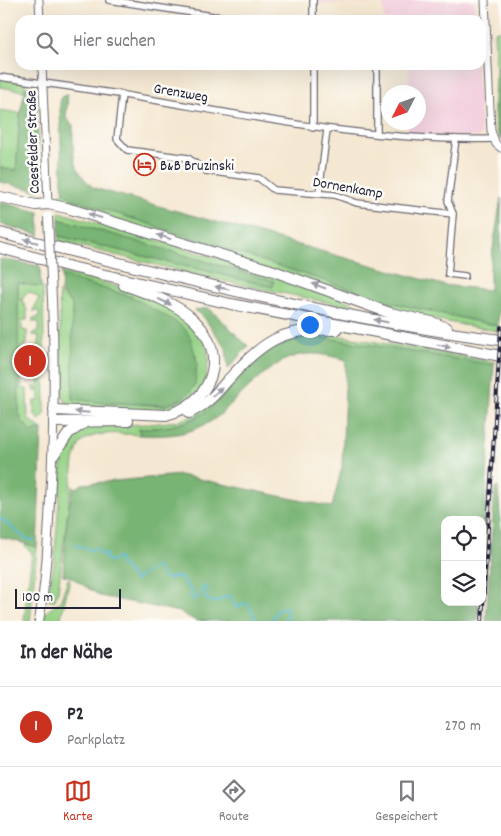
<!DOCTYPE html>
<html lang="de">
<head>
<meta charset="utf-8">
<style>
  body { margin:0; font-family:Dekko,sans-serif; background:#f7f7f7; color:#2b2b33 }
  .controls { position:absolute; right:15px; bottom:15px; display:grid; overflow:hidden; border-radius:10px; box-shadow:0 5px 20px #0002 }
  .controls button { width:45px; height:45px; display:grid; place-items:center; padding:0; border:0; border-bottom:1px solid #e1e1e2; background:#fff; color:#2b2b33; font:25px sans-serif }
  .compass { position:absolute; left:381px; top:85px; width:45px; height:45px; border-radius:50%; background:#fff; box-shadow:0 5px 20px #0002; rotate:228deg }
  .scale { position:absolute; left:15px; bottom:12px; width:106px; box-sizing:border-box; padding-left:5px; border:2px solid #22223b; border-top:0; font-size:14px; line-height:18px; white-space:nowrap; color:#22223b; -webkit-text-stroke:4px #fdfcf7; paint-order:stroke }
  .you { position:absolute; left:309px; top:324px; width:18px; height:18px; margin:-12px; border:4px solid #fff; border-radius:50%; background:#1a73e8; box-shadow:0 0 0 8px #1a73e833 }
  .badge { display:grid; place-items:center; width:32px; height:32px; border-radius:50%; background:#c8321e; color:#fff; font-size:16px; font-weight:700 }
  .pin { position:absolute; translate:-50% -50%; border:2px solid #fff; box-shadow:0 1px 5px #0006 }
  .list { margin:0; padding:0; list-style:none }
  h2 { display:flex; justify-content:space-between; align-items:center; height:65px; margin:0; padding:0 20px; font-size:21px }
  h2 small { font-size:16px; font-weight:400; color:#7c7c81 }
  .list li { display:grid; grid-template-columns:32px 1fr auto; gap:15px; align-items:center; box-sizing:border-box; height:80px; padding:0 20px; border-top:1px solid #e1e1e2 }
  .list b { display:block; font-size:19px; white-space:nowrap }
  .list p { margin:0; font-size:16px; white-space:nowrap; color:#7c7c81 }
  .list em { font-size:16px; font-style:normal; color:#7c7c81 }
  .icon { flex:none; width:28px; height:28px; fill:none; stroke:currentColor; stroke-width:2; stroke-linecap:round; stroke-linejoin:round }
  .map { position:relative; flex:none; width:501px; height:621px; overflow:hidden }
  .search { position:absolute; background:#fff; box-shadow:0 5px 20px #0002; left:15px; right:15px; top:15px; height:55px; display:flex; align-items:center; gap:12px; box-sizing:border-box; padding:0 18px; border-radius:15px; color:#7c7c81; font-size:19px }
  .sheet { height:145px; background:#fff }
  nav { display:flex; justify-content:space-around; align-items:center; box-sizing:border-box; height:70px; border-top:1px solid #e1e1e2; background:#fff; font-size:14px; color:#7c7c81 }
  nav a { display:grid; justify-items:center; gap:2px }
  nav .on { color:#c8321e }
  .map>svg:first-child { display:block }
  .built { fill:#f3cfde }
  .green { fill:#96d286; stroke:#5c7a60 }
  .forest { fill:#78b473; stroke:#4d6b57 }
  .lines { fill:none; stroke-linecap:round; stroke-linejoin:round }
  .stream { stroke:#51b7cf; stroke-width:2 }
  .minor-casing { stroke:#6c6770; stroke-width:8 }
  .tertiary-casing { stroke:#6c6770; stroke-width:9 }
  .secondary-casing { stroke:#6c6770; stroke-width:10 }
  .motorway-casing { stroke:#6c6770; stroke-width:12 }
  .minor { stroke:#fff; stroke-width:5.5 }
  .tertiary { stroke:#fff; stroke-width:7 }
  .secondary { stroke:#fff; stroke-width:8 }
  .motorway { stroke:#fff; stroke-width:10 }
  .rail-casing { stroke:#22223b; stroke-width:4 }
  .rail { stroke:#fdfcf7; stroke-width:2; stroke-dasharray:5.5; stroke-linecap:butt }
  .secondary-bridge-casing { stroke:#6c6770; stroke-width:10; stroke-linecap:butt }
  .secondary-bridge { stroke:#fff; stroke-width:8 }
  .oneway { fill:#9c9ca7 }
  .labels { text-anchor:middle; stroke-width:5; stroke-linejoin:round; paint-order:stroke }
  .street-label { font-size:15px; fill:#22223b; stroke:#fdfcf7 }
  .poi-label { font-size:15px; fill:#22223b; stroke:#fdfcf7; text-anchor:start }
</style>
</head>
<body>
<div class="map">
<svg width="501" height="621" viewBox="0 0 501 621">
  <rect width="100%" height="100%" fill="#fdfcf7"/>
  <filter id="ink" filterUnits="userSpaceOnUse"><feTurbulence type="fractalNoise" baseFrequency=".02" numOctaves="2"/><feDisplacementMap in="SourceGraphic" scale="10" xChannelSelector="R" yChannelSelector="G"/><feConvolveMatrix kernelMatrix="1 2 1 2 8 2 1 2 1" color-interpolation-filters="sRGB"/></filter>
  <filter id="wash" filterUnits="userSpaceOnUse"><feTurbulence type="fractalNoise" baseFrequency=".0096" numOctaves="4" result="noise"/><feDisplacementMap in="SourceGraphic" scale="20" xChannelSelector="R" yChannelSelector="G"/><feGaussianBlur stdDeviation="1.12" result="paint"/><feColorMatrix in="noise" values="0 0 0 0 0 0 0 0 0 0 0 0 0 0 0 0 0 1.4 0 .05"/><feComposite in="paint" operator="in"/></filter>
  <g filter="url(#wash)">
    <rect width="100%" height="100%" fill="#f5e8d2"/>
    <!-- built -->
    <g class="built">
      <polygon points="314,0 474,0 475,20 384,20 383,4 314,3"/>
      <polygon points="409,65 477,65 481,135 478,137 408,134 408,123 418,122 418,92 409,92"/>
    </g>
    <!-- green -->
    <g class="green">
      <polygon points="494,31 501,31 501,68 496,70"/>
      <polygon points="0,77 26,82 24,91 0,87"/>
      <polygon points="0,110 20,113 16,172 0,167"/>
      <polygon points="64,192 72,199 393,303 498,326 497,331 404,314 67,204 58,196"/>
      <polygon points="59,212 300,282 374,312 205,277 59,241 59,236 272,287 274,281 59,219"/>
      <path d="M61,272C106,284 222,304 207,370C206,375 206,384 203,388C197,397 181,405 173,412L67,405L62,394L59,292L72,304L73,399C92,402 111,403 131,404C142,404 155,407 166,405C191,402 199,377 196,355L132,297L62,276Z"/>
      <polygon points="18,283 43,287 45,407 44,416 39,420 34,414 34,401 39,401 39,391 34,391 33,387 39,387 39,377 33,377 33,373 39,373 39,363 33,363 33,360 39,360 39,350 33,349 34,346 39,346 39,336 33,335 34,332 39,332 39,322 33,322 33,318 39,318 39,311 33,311 39,298 30,292 26,293 22,300 27,310 27,320 22,320 22,330 27,331 27,345 22,346 22,356 27,356 27,362 22,362 22,370 27,370 27,376 22,376 22,388 27,389 28,419 42,429 32,432 22,421 19,413"/>
      <path d="M323,333L495,362L494,365L326,338H299L255,362L207,411L190,420L170,427L139,429L140,435C124,434 94,430 81,443C77,447 76,455 74,461L58,591L55,600L49,601L47,596L54,565L63,451L76,430L90,426L149,424L179,421L194,415L260,352L295,335Z"/>
      <polygon points="26,543 37,547 30,621 24,621 32,553 25,546"/>
      <polygon points="68,579 70,579 60,621 43,621 46,612 60,602"/>
    </g>
    <!-- forest -->
    <g class="forest">
      <path d="M501,68V140C490,125 495,88 496,70Z"/>
      <polygon points="26,87 34,88 37,96 39,191 0,182 0,167 16,171 20,113"/>
      <path d="M68,94L66,118L73,125C73,153 71,169 94,188L443,285L490,290V268L501,198V268L498,326L393,303L72,199L64,192L62,183L60,104L61,97Z"/>
      <polygon points="0,202 39,212 40,235 0,224"/>
      <polygon points="59,219 274,281 273,287 59,236"/>
      <polygon points="0,259 40,266 41,287 18,283 19,413 22,421 32,432 42,429 37,547 0,537"/>
      <polygon points="62,276 132,297 176,322 186,330 191,339 197,363 195,384 191,391 183,398 166,405 96,402 73,399 72,304 61,292"/>
      <polygon points="209,308 248,346 228,369 226,348 207,322 195,310"/>
      <path d="M299,338H326L494,365L482,555V520H445V602H479L477,621H196L180,612L100,596L71,577L63,575L67,520L73,487L77,488L82,484L180,475L332,507L342,467L346,360C334,357 320,353 308,354C278,355 254,383 234,401C225,410 216,420 204,425C184,436 163,436 140,435L139,429C156,428 172,427 189,421C217,410 233,381 255,362C268,350 283,344 299,338Z"/>
      <polygon points="495,487 498,487 501,530 501,621 486,621"/>
    </g>
    <g class="lines">
      <!-- stream -->
      <g class="stream">
        <polyline points="0,518 26,539 34,540"/>
        <path d="M75,545L92,550L96,548L101,555L106,554V559L110,561L119,558L120,563L136,581L143,574L157,566L163,577L170,579L172,577C182,576 185,580 188,588L192,590L191,597L194,600L199,596L204,586L208,591L205,599L216,602L230,595L236,608L246,603L249,605L257,621"/>
        <polyline points="271,621 277,610 286,607 288,614 284,621"/>
      </g>
    </g>
  </g>
  <g filter="url(#ink)">
    <g class="lines">
      <defs>
        <g id="minor">
          <polyline points="109,0 213,16 264,20"/>
          <polyline points="313,0 313,20"/>
          <polyline points="377,65 377,134"/>
          <path d="M0,77C41,83 83,88 124,95C246,115 368,142 493,139"/>
          <polyline points="122,94 117,139 127,150 188,158 206,171 259,178 274,190 335,195 357,203 453,214"/>
          <polyline points="313,128 313,65"/>
          <polyline points="456,139 448,201 453,214 448,274 465,276"/>
          <polyline points="319,193 327,130"/>
        </g>
        <g id="tertiary">
          <polyline points="39,0 40,20"/>
          <polyline points="485,0 491,131 496,144 501,148"/>
          <polyline points="42,65 48,204"/>
        </g>
        <path id="secondary" d="M39,621C46,581 48,540 50,500C54,433 55,366 52,299"/>
        <g id="motorway">
          <polyline points="0,197 36,205 48,204 67,208 268,269 390,313 432,322 447,328"/>
          <path d="M0,233C165,275 331,318 501,340"/>
          <polyline points="0,248 71,267 231,304 501,356"/>
          <path d="M54,410L166,415C211,404 230,356 195,321C177,303 147,293 124,285"/>
          <path d="M189,413C204,407 216,394 227,381C263,342 280,327 336,330"/>
          <polyline points="54,422 128,421"/>
          <polyline points="53,456 69,433 84,423"/>
        </g>
      </defs>
      <!-- minor casing -->
      <use href="#minor" class="minor-casing"/>
      <!-- tertiary casing -->
      <use href="#tertiary" class="tertiary-casing"/>
      <!-- secondary casing -->
      <use href="#secondary" class="secondary-casing"/>
      <!-- motorway casing -->
      <use href="#motorway" class="motorway-casing"/>
      <!-- minor -->
      <use href="#minor" class="minor"/>
      <!-- tertiary -->
      <use href="#tertiary" class="tertiary"/>
      <!-- secondary -->
      <use href="#secondary" class="secondary"/>
      <!-- motorway -->
      <use href="#motorway" class="motorway"/>
      <defs>
        <polyline id="rail" points="482,621 501,327"/>
      </defs>
      <!-- rail casing -->
      <use href="#rail" class="rail-casing"/>
      <!-- rail -->
      <use href="#rail" class="rail"/>
      <defs>
        <polyline id="secondary-bridge" points="48,217 52,299"/>
      </defs>
      <!-- secondary-bridge casing -->
      <use href="#secondary-bridge" class="secondary-bridge-casing"/>
      <!-- secondary-bridge -->
      <use href="#secondary-bridge" class="secondary-bridge"/>
    </g>
    <!-- one-way arrows -->
    <defs><path id="oneway-solid" d="M-6-.8H1V-3.2L6.5 0L1 3.2V.8H-6Z" transform="scale(1.25)"/></defs>
    <g class="oneway">
      <use href="#oneway-solid" transform="translate(95 216) rotate(-163)"/>
      <use href="#oneway-solid" transform="translate(164 237) rotate(-163)"/>
      <use href="#oneway-solid" transform="translate(31 241) rotate(-165)"/>
      <use href="#oneway-solid" transform="translate(319 286) rotate(-161)"/>
      <use href="#oneway-solid" transform="translate(222 288) rotate(-168)"/>
      <use href="#oneway-solid" transform="translate(165 302) rotate(24)"/>
      <use href="#oneway-solid" transform="translate(381 321) rotate(-169)"/>
      <use href="#oneway-solid" transform="translate(444 346) rotate(11)"/>
      <use href="#oneway-solid" transform="translate(217 392) rotate(-45)"/>
      <use href="#oneway-solid" transform="translate(82 412) rotate(-175)"/>
    </g>
  </g>
  <!-- icons -->
  <defs>
    <symbol id="hotel-ring" viewBox="-11 -11 22 22"><circle r="9.5" fill="#fdfcf7" stroke="#c8321e" stroke-width="1.5"/><path d="M-6-4.5h1.5V1H6V5H4.5V3h-9V5H-6ZM-4 0a1.8 1.8 0 1 1 3.6 0ZM.5 0V-2.5h3Q6-2.5 6 0Z" fill="#c8321e"/></symbol>
  </defs>
  <g fill-rule="evenodd">
    <use href="#hotel-ring" x="132" y="152" width="25" height="25"/>
  </g>
  <g class="labels">
    <!-- street labels -->
    <g class="street-label">
      <text transform="translate(181 92) rotate(10)" y="5">Grenzweg</text>
      <text transform="translate(32 142) rotate(-92)" y="5">Coesfelder Straße</text>
      <text transform="translate(348 187) rotate(10)" y="5">Dornenkamp</text>
    </g>
    <!-- poi labels -->
    <g class="poi-label">
      <text x="160" y="170">B&amp;B Bruzinski</text>
    </g>
  </g>
</svg>
<div class="controls">
<button><svg class="icon" aria-label="locate" viewBox="0 0 24 24"><circle cx="12" cy="12" r="6"/><path d="M12 2v4M12 18v4M2 12h4M18 12h4"/></svg></button>
<button><svg class="icon" aria-label="layers" viewBox="0 0 24 24"><path d="M12 4l9 5-9 5-9-5zM3 14l9 5 9-5"/></svg></button>
</div>
<svg class="compass" viewBox="-18 -18 36 36"><path d="M0-13l5 13h-10z" fill="#e53935"/><path d="M0 13l5-13h-10z" fill="#7c7c81"/></svg>
<div class="scale">100 m</div>
<div class="you"></div>
<div class="pin badge" style="left:30px;top:361px">1</div>
<div class="search"><svg class="icon" aria-label="search" viewBox="0 0 24 24"><circle cx="10" cy="10" r="6"/><path d="M15 15l6 6"/></svg>Hier suchen</div>
</div>
<section class="sheet">
<h2>In der Nähe<small></small></h2>
<ul class="list">
<li><span class="badge">1</span><div><b>P2</b><p>Parkplatz</p></div><em>270 m</em></li>
</ul>
</section>
<nav>
<a class="on"><svg class="icon" aria-label="map" viewBox="0 0 24 24"><path d="M3 6l6-2 6 2 6-2v14l-6 2-6-2-6 2zM9 4v14M15 6v14"/></svg>Karte</a>
<a><svg class="icon" aria-label="directions" viewBox="0 0 24 24"><path d="M12 3l9 9-9 9-9-9zM9 14v-3h6M13 9l2 2-2 2"/></svg>Route</a>
<a><svg class="icon" aria-label="saved" viewBox="0 0 24 24"><path d="M7 4h10v16l-5-4-5 4z"/></svg>Gespeichert</a>
</nav>
</body>
</html>
